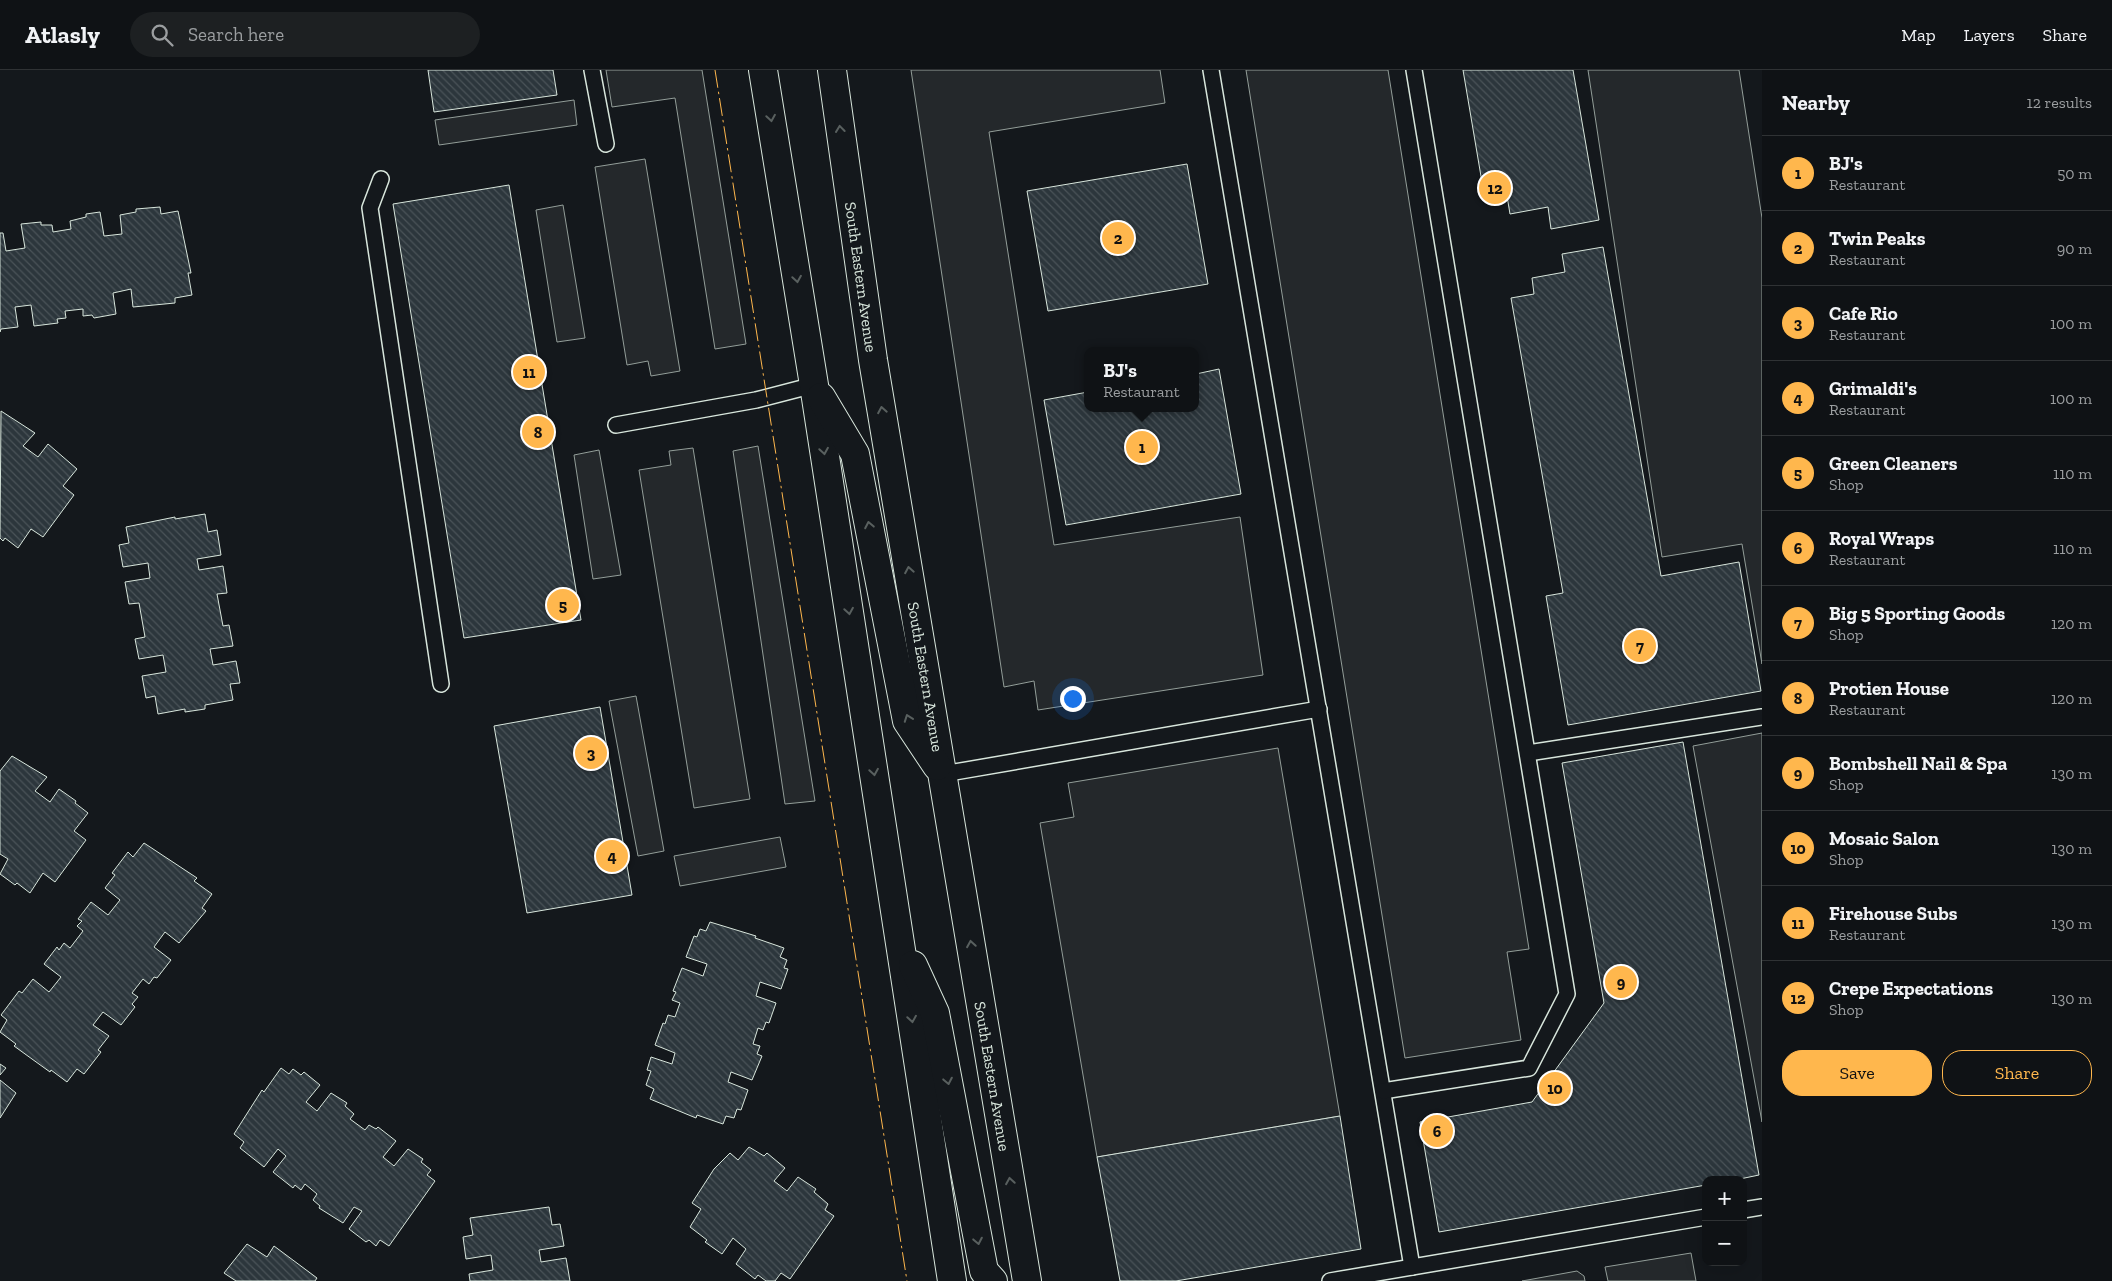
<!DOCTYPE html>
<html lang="en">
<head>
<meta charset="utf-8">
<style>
  body { margin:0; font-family:"Zilla Slab",serif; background:#1d2022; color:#f1f3f6 }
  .controls { position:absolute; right:15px; bottom:15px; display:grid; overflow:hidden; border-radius:10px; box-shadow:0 5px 20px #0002 }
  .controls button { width:45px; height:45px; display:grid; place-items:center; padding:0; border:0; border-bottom:1px solid #2f3234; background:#0f1215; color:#f1f3f6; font:25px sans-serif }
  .you { position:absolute; left:1072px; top:628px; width:18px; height:18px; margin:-12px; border:4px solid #fff; border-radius:50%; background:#1a73e8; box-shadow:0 0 0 8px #1a73e833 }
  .badge { display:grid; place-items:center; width:32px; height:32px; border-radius:50%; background:#ffb74d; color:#111; font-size:16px; font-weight:700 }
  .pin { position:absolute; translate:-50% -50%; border:2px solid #fff; box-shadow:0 1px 5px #0006 }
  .popup { position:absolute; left:1084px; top:277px; width:115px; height:65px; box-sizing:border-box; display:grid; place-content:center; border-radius:10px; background:#0f1215; filter:drop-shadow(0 1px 4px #0005); font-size:16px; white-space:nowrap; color:#9b9ea0 }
  .popup b { font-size:19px; color:#f1f3f6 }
  .popup::after { content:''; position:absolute; left:50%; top:100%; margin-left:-10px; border:10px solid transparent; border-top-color:#0f1215 }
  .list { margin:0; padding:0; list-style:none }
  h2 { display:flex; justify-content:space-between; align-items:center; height:65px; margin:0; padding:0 20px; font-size:21px }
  h2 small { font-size:16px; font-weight:400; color:#9b9ea0 }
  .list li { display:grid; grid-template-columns:32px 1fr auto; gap:15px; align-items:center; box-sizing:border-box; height:75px; padding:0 20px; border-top:1px solid #2f3234 }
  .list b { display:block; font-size:19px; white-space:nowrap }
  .list p { margin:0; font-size:16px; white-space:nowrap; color:#9b9ea0 }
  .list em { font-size:16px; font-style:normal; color:#9b9ea0 }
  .actions { display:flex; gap:10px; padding:15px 20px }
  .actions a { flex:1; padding:11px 0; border:1px solid #ffb74d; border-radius:20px; text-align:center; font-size:18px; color:#ffb74d }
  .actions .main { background:#ffb74d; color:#111 }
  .icon { flex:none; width:28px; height:28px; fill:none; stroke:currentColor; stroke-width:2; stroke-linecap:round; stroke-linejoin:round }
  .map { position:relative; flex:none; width:1762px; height:1211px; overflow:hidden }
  header { display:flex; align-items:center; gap:30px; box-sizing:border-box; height:70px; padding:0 25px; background:#0f1215; border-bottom:1px solid #2f3234 }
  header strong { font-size:24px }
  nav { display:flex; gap:28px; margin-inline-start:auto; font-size:18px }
  .search { width:350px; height:45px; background:#1d2022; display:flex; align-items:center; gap:12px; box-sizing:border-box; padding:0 18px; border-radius:28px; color:#9b9ea0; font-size:19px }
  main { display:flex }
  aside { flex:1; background:#0f1215 }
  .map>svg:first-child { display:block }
  .parking { fill:#24282b; stroke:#939e99 }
  .building { fill:url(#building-back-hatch); stroke:#d8e6dc }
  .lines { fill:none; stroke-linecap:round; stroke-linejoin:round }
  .service-casing { stroke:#d8e6dc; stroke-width:18 }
  .primary-casing { stroke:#d8e6dc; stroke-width:30 }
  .service { stroke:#14181c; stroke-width:15 }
  .primary { stroke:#14181c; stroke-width:28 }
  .power { stroke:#ffb74d; stroke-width:1; stroke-dasharray:18 4 2.5 4; stroke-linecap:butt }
  .oneway { stroke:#59605f }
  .labels { text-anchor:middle; stroke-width:4; stroke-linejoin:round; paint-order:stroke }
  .street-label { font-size:16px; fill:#d8e6dc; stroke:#14181c }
</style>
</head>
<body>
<header>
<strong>Atlasly</strong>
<div class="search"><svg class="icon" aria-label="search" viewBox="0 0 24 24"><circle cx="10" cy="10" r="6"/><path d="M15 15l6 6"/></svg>Search here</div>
<nav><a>Map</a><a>Layers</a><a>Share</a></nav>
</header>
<main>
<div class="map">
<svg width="1762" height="1211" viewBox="0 0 1762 1211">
  <defs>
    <pattern id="building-back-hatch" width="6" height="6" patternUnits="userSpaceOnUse" patternTransform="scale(1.25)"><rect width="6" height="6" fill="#2c363c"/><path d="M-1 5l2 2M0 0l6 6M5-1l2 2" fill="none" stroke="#4a5358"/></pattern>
  </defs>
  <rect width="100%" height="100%" fill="#14181c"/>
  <!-- parking -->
  <g class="parking">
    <polygon points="606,0 702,0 746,274 715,279 675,28 612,37"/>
    <polygon points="911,0 1160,0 1165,33 989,62 1054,475 1240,447 1263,605 1038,640 1034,611 1004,617"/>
    <polygon points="1246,0 1388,0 1529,879 1507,882 1521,970 1405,988"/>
    <polygon points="1588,0 1739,0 1762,148 1762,594 1742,474 1662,487"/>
    <polygon points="574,30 577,55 439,75 435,50"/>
    <polygon points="645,89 680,301 651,306 648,291 627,295 595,97"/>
    <polygon points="563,135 585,268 557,272 536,140"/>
    <polygon points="758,376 815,731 785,734 733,381"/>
    <polygon points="693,378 750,729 694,738 639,400 671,395 669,381"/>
    <polygon points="599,380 621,505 593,509 574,385"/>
    <polygon points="636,626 664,781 638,786 609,631"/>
    <polygon points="1762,663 1762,1052 1693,676"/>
    <polygon points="1278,678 1340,1046 1097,1087 1040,753 1074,747 1068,713"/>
    <polygon points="780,767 786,797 680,816 674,786"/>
    <polygon points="1691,1183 1696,1211 1608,1211 1605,1197"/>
    <polygon points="1577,1201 1584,1206 1585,1211 1522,1211"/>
  </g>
  <!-- building -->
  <g class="building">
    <polygon points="428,0 553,0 557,25 434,42"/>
    <polygon points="1463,0 1573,0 1599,150 1551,159 1548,137 1510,144 1507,126 1485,130"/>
    <polygon points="1187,94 1208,214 1048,241 1027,121"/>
    <polygon points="509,115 581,550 464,568 393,134"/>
    <polygon points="160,137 161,144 178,141 191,203 188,203 192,225 175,228 175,233 133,237 131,219 113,223 116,244 94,248 92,245 83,246 83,239 65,241 66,248 57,249 58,253 34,256 31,235 15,237 18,257 1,259 0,262 0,163 3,163 6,181 25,178 21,154 41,152 41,155 52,155 53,162 71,159 70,151 86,147 86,144 100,142 104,166 122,164 120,145 136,142 136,139"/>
    <polygon points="1603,177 1661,506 1739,492 1761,621 1568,655 1546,526 1563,523 1511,228 1534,224 1532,208 1565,202 1562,184"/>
    <polygon points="1219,299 1241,424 1066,455 1044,330 1088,322 1088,338 1196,338 1196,304"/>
    <polygon points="1,341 35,363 23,376 38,387 48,374 77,399 63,416 74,425 43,467 31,459 18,478 5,468 3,471 0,468"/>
    <polygon points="205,444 208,462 217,460 221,485 197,489 199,500 223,496 227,523 217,524 223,556 229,555 233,576 210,579 213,595 236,591 240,613 230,614 233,630 205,635 205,639 185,642 185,639 158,644 155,626 146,628 142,606 166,602 163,585 139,589 135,569 145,567 139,533 129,534 125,512 150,508 148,493 123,497 119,475 129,473 126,457 175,447 175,449"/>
    <polygon points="600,637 632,825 527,843 494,656"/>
    <polygon points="1683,672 1759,1105 1735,1110 1706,1110 1706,1115 1439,1162 1420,1052 1532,1032 1604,933 1562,693"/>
    <polygon points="12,686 47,707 35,721 50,732 59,719 76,731 75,733 88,743 74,761 86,770 55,812 43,803 30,823 17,813 15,815 0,804 8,789 0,784 0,701"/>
    <polygon points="144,773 197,808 194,811 212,824 202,838 206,841 179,873 165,862 154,877 171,890 157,908 154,907 149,914 143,909 132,923 138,927 132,934 135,937 121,955 103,942 93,955 109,966 98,980 101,982 84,1004 77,999 67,1012 51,1000 50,1002 14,976 16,974 0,962 7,950 1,945 19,921 22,923 33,909 49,922 61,907 44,894 57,877 59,880 64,873 70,878 83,861 77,856 82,851 78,849 91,832 108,845 120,830 105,818 115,805 112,803 128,782 133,787"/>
    <polygon points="710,852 756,866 755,868 784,878 780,887 787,890 784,898 788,899 781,919 760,912 756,926 776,933 769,953 766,952 763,960 758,958 753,974 760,976 757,984 762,986 752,1010 731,1002 728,1012 748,1020 741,1040 737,1039 734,1048 726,1046 723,1054 697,1045 696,1048 650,1029 654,1019 646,1015 651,1001 647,1000 651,987 672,994 675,983 655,975 663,953 665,954 668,945 675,947 680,933 672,930 676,922 673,921 682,898 703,906 707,894 686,887 694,866 697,867 700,859 706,861"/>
    <polygon points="0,994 6,998 0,1005"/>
    <polygon points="281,998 289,1004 293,999 301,1005 304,1002 320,1015 306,1032 317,1041 331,1023 347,1033 345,1036 354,1044 350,1049 365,1060 369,1055 376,1059 378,1057 396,1071 383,1087 394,1096 408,1079 423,1089 421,1092 431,1100 427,1105 435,1111 389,1176 380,1170 376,1176 369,1170 366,1172 349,1159 362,1141 354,1137 343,1153 319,1138 320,1136 313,1130 317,1124 305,1114 301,1120 295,1115 293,1118 273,1102 286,1086 278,1079 264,1097 240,1078 244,1072 234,1064 262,1020 264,1022"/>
    <polygon points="0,1010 16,1023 0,1048"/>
    <polygon points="1340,1046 1361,1179 1176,1211 1120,1211 1097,1087"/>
    <polygon points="749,1077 764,1086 767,1083 785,1098 774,1111 787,1121 798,1107 816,1119 814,1122 828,1134 825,1140 834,1146 790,1209 781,1203 775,1211 766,1211 758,1205 755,1209 736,1194 746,1179 733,1168 722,1184 705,1172 707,1170 690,1157 701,1139 692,1133 714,1099 730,1083 738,1090"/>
    <polygon points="549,1137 552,1155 560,1154 564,1176 539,1180 541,1192 566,1188 570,1211 470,1211 469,1204 493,1200 491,1185 466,1189 463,1167 473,1165 470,1148"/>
    <polygon points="247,1174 267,1187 274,1176 317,1208 315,1211 236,1211 224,1203"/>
  </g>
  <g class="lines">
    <defs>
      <g id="service">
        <polyline points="592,0 606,74"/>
        <polyline points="1211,0 1412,1197"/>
        <polyline points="381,109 370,138 441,614"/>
        <polyline points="616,355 756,330 814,315"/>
        <polyline points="1528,683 1762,647"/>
        <polyline points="943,704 1319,639"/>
        <polyline points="1383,1021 1529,998 1567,924 1414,0"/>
        <polyline points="1743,1140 1762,1137"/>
        <polyline points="1330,1211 1706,1147"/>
      </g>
      <g id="primary">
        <polyline points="763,0 814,315 952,1211"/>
        <path id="s1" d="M832,0L873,290L1027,1211"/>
        <polyline points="821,327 855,384 907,651 937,696"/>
        <polyline points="913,895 935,943 984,1201 993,1211"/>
      </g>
    </defs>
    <!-- service casing -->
    <use href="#service" class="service-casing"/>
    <!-- primary casing -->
    <use href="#primary" class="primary-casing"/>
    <!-- service -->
    <use href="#service" class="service"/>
    <!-- primary -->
    <use href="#primary" class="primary"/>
    <!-- power -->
    <polyline class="power" points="715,0 907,1211"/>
  </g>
  <!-- one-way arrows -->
  <defs><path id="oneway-chevron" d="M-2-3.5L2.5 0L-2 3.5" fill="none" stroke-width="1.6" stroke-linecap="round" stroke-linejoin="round" transform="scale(1.25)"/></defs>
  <g class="oneway">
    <use href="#oneway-chevron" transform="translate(771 48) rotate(81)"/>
    <use href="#oneway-chevron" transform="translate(840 59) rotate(-97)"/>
    <use href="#oneway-chevron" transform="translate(797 209) rotate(81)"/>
    <use href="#oneway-chevron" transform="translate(882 340) rotate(-100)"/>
    <use href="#oneway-chevron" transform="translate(824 381) rotate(81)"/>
    <use href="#oneway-chevron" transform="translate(869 455) rotate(-101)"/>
    <use href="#oneway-chevron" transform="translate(909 500) rotate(-100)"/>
    <use href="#oneway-chevron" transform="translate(849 541) rotate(81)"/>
    <use href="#oneway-chevron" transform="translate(908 648) rotate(-110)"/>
    <use href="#oneway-chevron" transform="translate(874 702) rotate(81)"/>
    <use href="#oneway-chevron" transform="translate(971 874) rotate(-99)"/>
    <use href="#oneway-chevron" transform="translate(912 949) rotate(81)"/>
    <use href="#oneway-chevron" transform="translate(948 1011) rotate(79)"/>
    <use href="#oneway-chevron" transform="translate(1010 1111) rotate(-99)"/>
    <use href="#oneway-chevron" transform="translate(978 1171) rotate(79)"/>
  </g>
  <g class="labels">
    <!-- street labels -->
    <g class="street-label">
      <text dy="6" stroke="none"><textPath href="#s1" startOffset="209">South Eastern Avenue</textPath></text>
      <text dy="6" stroke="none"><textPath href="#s1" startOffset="614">South Eastern Avenue</textPath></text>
      <text dy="6" stroke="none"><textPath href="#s1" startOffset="1019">South Eastern Avenue</textPath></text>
    </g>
  </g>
</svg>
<div class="controls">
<button>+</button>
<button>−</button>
</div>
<div class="you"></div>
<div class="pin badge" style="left:1142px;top:377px">1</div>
<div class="popup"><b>BJ's</b>Restaurant</div>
<div class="pin badge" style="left:1118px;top:168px">2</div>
<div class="pin badge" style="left:591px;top:683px">3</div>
<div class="pin badge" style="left:612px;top:786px">4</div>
<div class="pin badge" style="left:563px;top:535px">5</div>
<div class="pin badge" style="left:1437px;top:1061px">6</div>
<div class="pin badge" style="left:1640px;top:576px">7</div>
<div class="pin badge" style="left:538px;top:362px">8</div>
<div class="pin badge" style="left:1621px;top:912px">9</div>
<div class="pin badge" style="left:1555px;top:1018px">10</div>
<div class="pin badge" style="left:529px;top:302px">11</div>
<div class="pin badge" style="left:1495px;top:118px">12</div>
</div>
<aside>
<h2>Nearby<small>12 results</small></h2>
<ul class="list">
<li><span class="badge">1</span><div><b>BJ's</b><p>Restaurant</p></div><em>50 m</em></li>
<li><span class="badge">2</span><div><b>Twin Peaks</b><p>Restaurant</p></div><em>90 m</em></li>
<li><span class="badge">3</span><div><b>Cafe Rio</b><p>Restaurant</p></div><em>100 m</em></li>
<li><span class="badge">4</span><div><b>Grimaldi's</b><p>Restaurant</p></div><em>100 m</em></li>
<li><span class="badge">5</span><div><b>Green Cleaners</b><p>Shop</p></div><em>110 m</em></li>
<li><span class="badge">6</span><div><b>Royal Wraps</b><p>Restaurant</p></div><em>110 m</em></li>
<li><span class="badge">7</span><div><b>Big 5 Sporting Goods</b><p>Shop</p></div><em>120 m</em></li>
<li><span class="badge">8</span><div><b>Protien House</b><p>Restaurant</p></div><em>120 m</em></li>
<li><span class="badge">9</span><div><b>Bombshell Nail &amp; Spa</b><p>Shop</p></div><em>130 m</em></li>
<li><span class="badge">10</span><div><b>Mosaic Salon</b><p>Shop</p></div><em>130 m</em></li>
<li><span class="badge">11</span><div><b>Firehouse Subs</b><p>Restaurant</p></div><em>130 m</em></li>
<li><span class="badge">12</span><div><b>Crepe Expectations</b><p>Shop</p></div><em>130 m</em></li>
</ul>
<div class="actions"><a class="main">Save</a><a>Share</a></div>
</aside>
</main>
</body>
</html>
